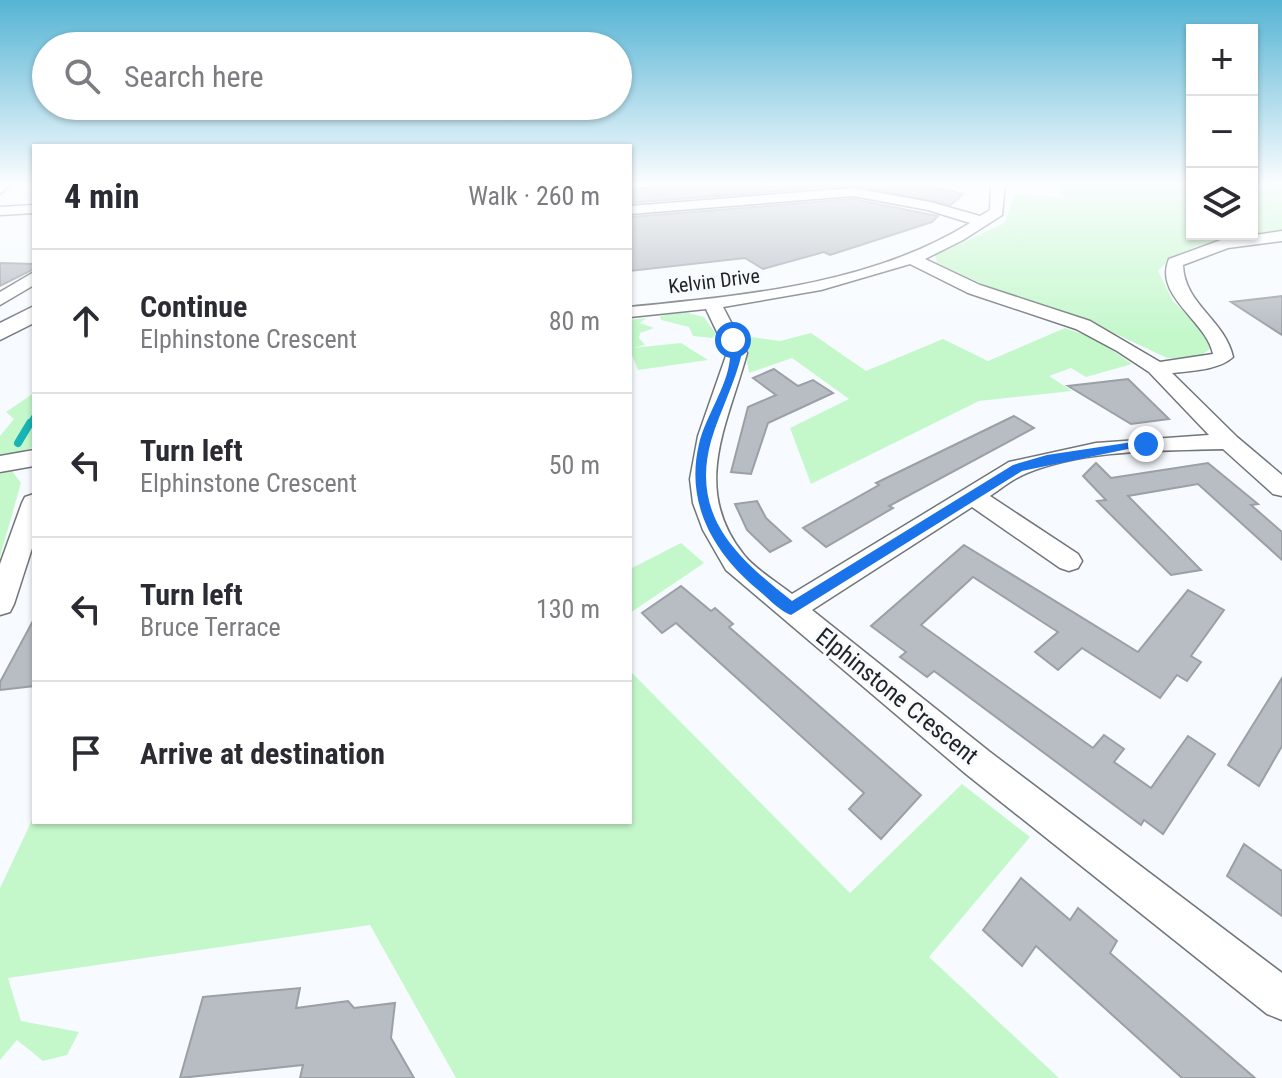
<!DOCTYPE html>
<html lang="en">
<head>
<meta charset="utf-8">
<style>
  body { margin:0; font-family:"Roboto Condensed",sans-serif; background:#f7f7f7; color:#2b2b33 }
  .controls { position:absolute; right:24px; top:24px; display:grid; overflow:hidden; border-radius:0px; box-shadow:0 2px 6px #0004 }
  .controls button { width:72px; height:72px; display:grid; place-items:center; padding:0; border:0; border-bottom:2px solid #e1e1e2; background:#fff; color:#2b2b33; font:40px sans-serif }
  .stop { position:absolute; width:24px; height:24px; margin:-18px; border:6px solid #1a73e8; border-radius:50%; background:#fff }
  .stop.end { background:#1a73e8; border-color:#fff; box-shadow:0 2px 8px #0008 }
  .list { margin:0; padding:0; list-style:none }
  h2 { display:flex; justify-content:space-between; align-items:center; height:104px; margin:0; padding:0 32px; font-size:34px }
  h2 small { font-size:26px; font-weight:400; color:#7c7c81 }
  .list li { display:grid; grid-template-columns:52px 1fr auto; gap:24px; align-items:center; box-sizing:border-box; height:144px; padding:0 32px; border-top:2px solid #e1e1e2 }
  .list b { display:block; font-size:30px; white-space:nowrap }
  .list p { margin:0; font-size:26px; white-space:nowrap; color:#7c7c81 }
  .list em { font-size:26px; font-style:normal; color:#7c7c81 }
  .icon { flex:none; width:44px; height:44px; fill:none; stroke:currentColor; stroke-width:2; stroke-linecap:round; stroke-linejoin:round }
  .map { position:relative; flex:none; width:1282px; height:1078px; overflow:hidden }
  .search { position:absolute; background:#fff; box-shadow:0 2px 6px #0004; left:32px; top:32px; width:600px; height:88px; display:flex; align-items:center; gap:20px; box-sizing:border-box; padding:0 28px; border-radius:44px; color:#7c7c81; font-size:30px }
  .panel { position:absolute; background:#fff; box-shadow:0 2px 6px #0004; left:32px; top:144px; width:600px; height:680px; border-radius:0px }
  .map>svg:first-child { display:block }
  .green { fill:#c4f8cb }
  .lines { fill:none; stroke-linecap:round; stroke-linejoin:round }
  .stream-far1 { stroke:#19b4b5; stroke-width:6 }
  .stream { stroke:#19b4b5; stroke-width:8 }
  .building { fill:#b7bdc3; stroke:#9ba0a6; stroke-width:2 }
  .minor-casing { stroke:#71767b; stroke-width:3 }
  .tertiary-casing { stroke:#71767b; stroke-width:3 }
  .minor { fill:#fff; fill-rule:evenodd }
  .tertiary { fill:#fff; fill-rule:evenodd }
  .route { fill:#1a73e8 }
  .labels { text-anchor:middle; stroke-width:6; stroke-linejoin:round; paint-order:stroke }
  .far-street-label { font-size:20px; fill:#1f2123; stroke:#f7fbff }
  .street-label { font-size:24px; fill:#1f2123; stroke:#f7fbff }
</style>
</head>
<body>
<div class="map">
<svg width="1282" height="1078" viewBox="0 0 1282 1078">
  <rect width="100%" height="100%" fill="#f7fbff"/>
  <!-- green -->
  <g class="green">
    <path d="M1057,183H1192V234H1246C1216,241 1179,246 1158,271L1173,301L1210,338V349L1197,358H1167L1080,317L1000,292L937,263L935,255L1005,223L1015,194L1062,198Z"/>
    <rect x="1252" y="183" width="30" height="50"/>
    <polygon points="684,312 704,317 716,334 712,338 693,336 689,327 661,320 660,316"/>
    <polygon points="646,318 640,323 654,328 640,333 639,338 645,345 632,348 681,343 708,360 638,370 630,350 630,320"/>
    <polygon points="1065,328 1096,339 1132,364 1086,377 1071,368 1049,376 1072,391 979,401 811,484 790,428 849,399 792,358 749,373 743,336 780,341 811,333 866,371 943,339 988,361"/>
    <polygon points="34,393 34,446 19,455 0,457 0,436 14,419 6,412"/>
    <polygon points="12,471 21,483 0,557 0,474"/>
    <polygon points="681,543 704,563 630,613 630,569"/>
    <polygon points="630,671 850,893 962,784 1030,837 929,957 1059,1078 456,1078 370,925 8,978 21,1021 79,1032 67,1055 43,1061 17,1040 0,1060 0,888 34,816 34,822 630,822"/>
  </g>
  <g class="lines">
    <!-- stream-far1 -->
    <polyline class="stream-far1" points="29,425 34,417"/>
    <!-- stream -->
    <polyline class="stream" points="18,443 30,423"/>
  </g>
  <!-- building -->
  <g class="building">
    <polygon points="714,183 914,183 963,194 951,205 853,185 630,203 630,189"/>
    <polygon points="853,199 938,216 932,222 830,255 824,252 763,269 745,258 630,271 630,217"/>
    <polygon points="0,263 34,264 34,269 0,286"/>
    <polygon points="1282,296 1282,335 1231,302"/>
    <polygon points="774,369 798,386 813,380 833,393 768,423 751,474 731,472 748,407 776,395 753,378"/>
    <polygon points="1128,379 1169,419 1131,424 1068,386"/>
    <polygon points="1014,416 1034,428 889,506 893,508 826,547 803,528 879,485 876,483"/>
    <polygon points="1096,463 1111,478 1208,463 1258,504 1251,505 1282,532 1282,560 1198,484 1128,496 1201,570 1171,575 1097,501 1106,500 1083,476"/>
    <polygon points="757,501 766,518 791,541 770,552 747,530 735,504"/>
    <polygon points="964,545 1138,652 1188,590 1224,610 1191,656 1201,662 1187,681 1177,675 1160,698 1082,648 1058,670 1035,652 1058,632 973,577 921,625 1093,748 1104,735 1124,749 1114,762 1151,788 1188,736 1215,754 1163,834 1144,820 1141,825 934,671 927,677 900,657 906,652 871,626"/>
    <polygon points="681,586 711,611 715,608 733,624 729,627 921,795 881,839 849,809 864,793 676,623 662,633 642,613"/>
    <polygon points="34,619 34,686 0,690 0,682"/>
    <polygon points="1282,678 1282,746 1259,786 1228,765"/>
    <polygon points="1244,844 1282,871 1282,916 1227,876"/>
    <polygon points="1021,878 1070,920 1078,908 1117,941 1110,953 1255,1078 1182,1078 1036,946 1022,966 983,930"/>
    <polygon points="300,988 296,1008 348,1001 354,1008 395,1003 391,1038 414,1078 300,1078 303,1065 180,1078 203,997"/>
  </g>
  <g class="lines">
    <defs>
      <g id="minor">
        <polygon points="0,183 12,183 0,194"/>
        <path d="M991,183H1005L1002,215L963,240L925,259L980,285L1090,321L1160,362L1213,354C1207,321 1153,296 1169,259L1221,240L1282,231V241L1228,248L1183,265C1184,304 1225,320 1233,357C1219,370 1191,371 1172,373L1237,437L1282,475V496L1273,494L1223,449C1160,451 1087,449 1027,473C1014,478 1002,488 990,496L1078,554L1082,561L1078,568L1069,571L1060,568L972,507L812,610L990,752L1282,973V1020L1267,1014L966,774L726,570L703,530L693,503L690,479L698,436L727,353L706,309L630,317V307C745,295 870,285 970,223L928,210L853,196L630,214V206L853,188L930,202L980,216L990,210ZM910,264L968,293L1076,329L1117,351L1149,372L1209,435L1096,443L1009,462L792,594C777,582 756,570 744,555C690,488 728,424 747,353L723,307L821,290Z"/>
        <polygon points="34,205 34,213 0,215 0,207"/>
        <polygon points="34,272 34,285 0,305 0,292"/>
        <polygon points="34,450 34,466 0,472 0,456"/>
        <polygon points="34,494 34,542 14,604 10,612 0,615 0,564 22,503 25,497"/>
      </g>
      <polygon id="tertiary" points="34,306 34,323 0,340 0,323"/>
    </defs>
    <!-- minor casing -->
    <use href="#minor" class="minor-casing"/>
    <!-- tertiary casing -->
    <use href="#tertiary" class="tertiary-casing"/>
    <!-- minor -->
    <use href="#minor" class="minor"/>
    <!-- tertiary -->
    <use href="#tertiary" class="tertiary"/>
  </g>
  <!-- sky -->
  <linearGradient id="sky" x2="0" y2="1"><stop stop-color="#55b4d4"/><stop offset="0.55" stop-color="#fbfdff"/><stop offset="1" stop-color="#fbfdff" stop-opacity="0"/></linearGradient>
  <rect width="1282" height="334" fill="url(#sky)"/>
  <!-- route -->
  <path class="route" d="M733,337L738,340L742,353C735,383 720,411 711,441C690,518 739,559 792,601L1013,465L1047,455L1146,440L1152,444L1022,471L791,615C778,610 767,597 757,589C713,552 685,503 699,444C707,410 737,375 729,340Z"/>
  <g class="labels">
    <!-- far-street labels -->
    <g class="far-street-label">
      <text transform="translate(714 281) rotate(-7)" y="7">Kelvin Drive</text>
    </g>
    <!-- street labels -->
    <g class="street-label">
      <text transform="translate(897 696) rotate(39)" y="8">Elphinstone Crescent</text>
    </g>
  </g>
</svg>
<div class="controls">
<button>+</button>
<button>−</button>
<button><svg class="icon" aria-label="layers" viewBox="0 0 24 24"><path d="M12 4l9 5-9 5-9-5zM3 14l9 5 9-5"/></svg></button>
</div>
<div class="stop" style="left:733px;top:340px"></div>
<div class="stop end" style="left:1146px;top:444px"></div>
<div class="search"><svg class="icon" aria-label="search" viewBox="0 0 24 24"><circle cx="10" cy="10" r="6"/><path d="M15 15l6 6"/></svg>Search here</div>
<section class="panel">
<h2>4 min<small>Walk · 260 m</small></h2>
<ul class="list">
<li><svg class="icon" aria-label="ahead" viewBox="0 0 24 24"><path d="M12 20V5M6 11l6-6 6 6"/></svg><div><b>Continue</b><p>Elphinstone Crescent</p></div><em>80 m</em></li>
<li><svg class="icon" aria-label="left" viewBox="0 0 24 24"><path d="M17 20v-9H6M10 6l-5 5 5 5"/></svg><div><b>Turn left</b><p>Elphinstone Crescent</p></div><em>50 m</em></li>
<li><svg class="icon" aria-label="left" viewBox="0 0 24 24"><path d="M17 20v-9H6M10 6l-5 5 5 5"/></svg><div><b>Turn left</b><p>Bruce Terrace</p></div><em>130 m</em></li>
<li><svg class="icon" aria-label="arrive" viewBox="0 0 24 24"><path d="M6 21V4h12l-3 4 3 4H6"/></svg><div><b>Arrive at destination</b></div></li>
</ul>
</section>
</div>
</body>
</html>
